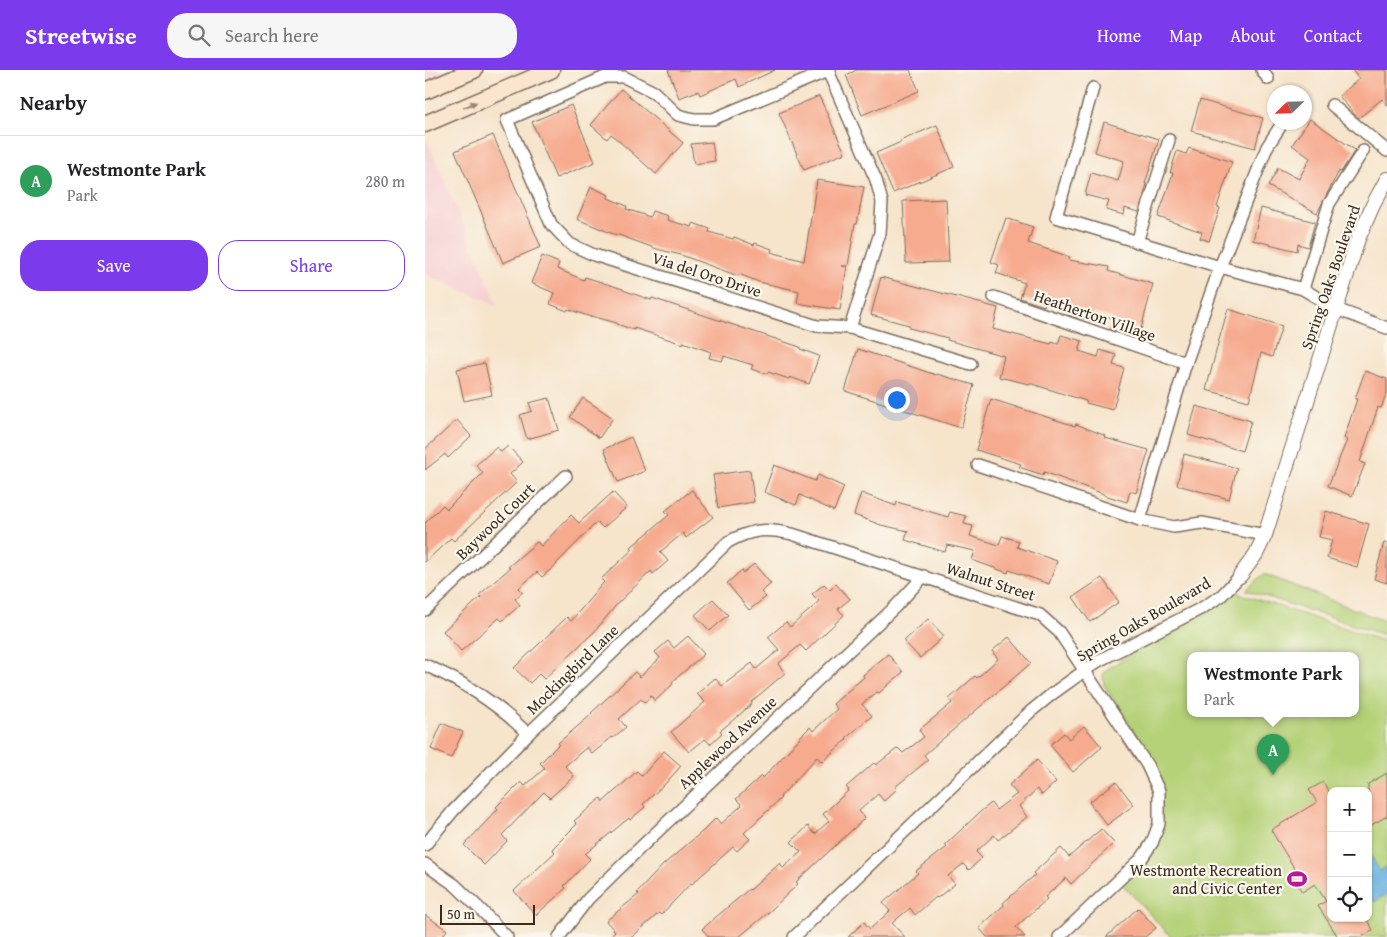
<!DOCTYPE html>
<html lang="en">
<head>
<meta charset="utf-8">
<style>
  body { margin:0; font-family:"Gentium Book Plus",serif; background:#f6f6f6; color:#202124 }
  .controls { position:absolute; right:15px; bottom:15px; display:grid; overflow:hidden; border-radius:10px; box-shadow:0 1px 4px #0004 }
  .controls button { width:45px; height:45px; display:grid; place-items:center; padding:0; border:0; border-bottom:1px solid #e0e0e0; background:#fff; color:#202124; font:25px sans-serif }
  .compass { position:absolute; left:842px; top:15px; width:45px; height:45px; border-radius:50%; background:#fff; box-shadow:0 1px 4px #0004; rotate:247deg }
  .scale { position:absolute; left:15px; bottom:12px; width:95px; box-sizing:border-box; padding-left:5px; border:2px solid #3b2a1e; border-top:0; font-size:14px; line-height:18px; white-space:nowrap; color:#3b2a1e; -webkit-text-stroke:4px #fbf7ec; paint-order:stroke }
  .you { position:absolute; left:471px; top:329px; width:18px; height:18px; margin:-12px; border:4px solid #fff; border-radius:50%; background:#1a73e8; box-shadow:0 0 0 8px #1a73e833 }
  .badge { display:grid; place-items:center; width:32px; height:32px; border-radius:50%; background:#7c3aed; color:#fff; font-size:16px; font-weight:700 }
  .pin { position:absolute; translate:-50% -41px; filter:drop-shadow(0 1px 2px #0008) }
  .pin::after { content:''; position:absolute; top:26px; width:18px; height:15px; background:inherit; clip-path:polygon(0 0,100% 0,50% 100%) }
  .popup { position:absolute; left:762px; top:582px; width:172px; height:65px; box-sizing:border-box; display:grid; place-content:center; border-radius:10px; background:#fff; filter:drop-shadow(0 1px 4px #0005); font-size:16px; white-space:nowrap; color:#757577 }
  .popup b { font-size:19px; color:#202124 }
  .popup::after { content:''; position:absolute; left:50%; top:100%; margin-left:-10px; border:10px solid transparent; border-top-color:#fff }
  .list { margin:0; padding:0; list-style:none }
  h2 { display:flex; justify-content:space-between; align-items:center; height:65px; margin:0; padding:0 20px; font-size:21px }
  h2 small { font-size:16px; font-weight:400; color:#757577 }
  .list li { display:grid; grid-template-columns:32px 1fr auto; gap:15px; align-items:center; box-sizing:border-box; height:90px; padding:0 20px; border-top:1px solid #e0e0e0 }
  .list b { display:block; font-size:19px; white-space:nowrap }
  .list p { margin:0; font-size:16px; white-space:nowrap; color:#757577 }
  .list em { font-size:16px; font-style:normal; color:#757577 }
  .actions { display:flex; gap:10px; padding:15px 20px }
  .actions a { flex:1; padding:11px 0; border:1px solid #7c3aed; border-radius:20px; text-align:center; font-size:18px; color:#7c3aed }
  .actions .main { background:#7c3aed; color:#fff }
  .icon { flex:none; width:28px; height:28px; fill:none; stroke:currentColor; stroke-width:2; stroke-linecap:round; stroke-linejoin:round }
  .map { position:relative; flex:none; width:962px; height:867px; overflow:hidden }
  header { display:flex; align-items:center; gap:30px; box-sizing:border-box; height:70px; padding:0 25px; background:#7c3aed; color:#fff }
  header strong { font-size:24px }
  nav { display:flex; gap:28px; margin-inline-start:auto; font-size:18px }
  .search { width:350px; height:45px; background:#f6f6f6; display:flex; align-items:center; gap:12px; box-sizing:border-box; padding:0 18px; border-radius:20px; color:#757577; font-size:19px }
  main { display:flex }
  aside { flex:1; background:#fff }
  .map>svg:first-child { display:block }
  .built { fill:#f7cfd3 }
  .green { fill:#b5d278; stroke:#787e4b; fill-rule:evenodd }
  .water { fill:#68b1e0; stroke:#526e7f }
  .building { fill:#f6aa8e }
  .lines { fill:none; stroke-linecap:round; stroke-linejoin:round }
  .minor-casing { stroke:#7c6b5b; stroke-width:14 }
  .tertiary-casing { stroke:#7c6b5b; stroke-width:16 }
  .secondary-casing { stroke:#7c6b5b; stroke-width:19 }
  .minor { stroke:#fff; stroke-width:11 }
  .tertiary { stroke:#fff; stroke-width:14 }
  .secondary { stroke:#fce5cf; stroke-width:16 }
  .oneway { fill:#9c8876 }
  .labels { text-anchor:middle; stroke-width:4.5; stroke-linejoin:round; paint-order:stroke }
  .street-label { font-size:16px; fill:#3b2a1e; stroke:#fbf7ec }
  .poi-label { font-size:16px; fill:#3b2a1e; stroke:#fbf7ec; text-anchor:end }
</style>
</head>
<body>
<header>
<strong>Streetwise</strong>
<div class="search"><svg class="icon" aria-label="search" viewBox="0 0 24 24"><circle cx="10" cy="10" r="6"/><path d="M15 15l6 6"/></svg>Search here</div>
<nav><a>Home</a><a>Map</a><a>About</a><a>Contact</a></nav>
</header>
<main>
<aside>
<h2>Nearby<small></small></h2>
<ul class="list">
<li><span class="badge" style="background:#2e9e5b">A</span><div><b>Westmonte Park</b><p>Park</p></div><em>280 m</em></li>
</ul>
<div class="actions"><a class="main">Save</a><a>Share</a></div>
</aside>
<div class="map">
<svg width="962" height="867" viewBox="0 0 962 867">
  <rect width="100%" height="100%" fill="#fbf7ec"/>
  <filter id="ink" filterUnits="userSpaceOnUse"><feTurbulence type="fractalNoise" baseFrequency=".02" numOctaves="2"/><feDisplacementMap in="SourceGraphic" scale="10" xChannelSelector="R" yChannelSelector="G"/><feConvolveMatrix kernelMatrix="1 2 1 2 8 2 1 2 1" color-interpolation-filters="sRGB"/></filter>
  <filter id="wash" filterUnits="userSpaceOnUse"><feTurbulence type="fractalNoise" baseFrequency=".0096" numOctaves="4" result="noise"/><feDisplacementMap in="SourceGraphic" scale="20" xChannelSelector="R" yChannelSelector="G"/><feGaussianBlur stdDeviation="1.12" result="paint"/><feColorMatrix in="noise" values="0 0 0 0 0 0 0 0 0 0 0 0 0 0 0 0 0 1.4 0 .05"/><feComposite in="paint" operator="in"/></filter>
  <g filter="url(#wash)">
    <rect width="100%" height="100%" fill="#f6e4cb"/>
    <!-- built -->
    <g class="built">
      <polygon points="0,0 33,0 0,14"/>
      <polygon points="0,65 73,236 0,204"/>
    </g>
    <!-- green -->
    <g class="green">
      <polygon points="839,504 962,552 962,566 821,520"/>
      <path d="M804,520L962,572V867H746L696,813L718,791L739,720L728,690L679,615L678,605L681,600ZM766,586H930V644H766ZM906,721H943V848H906Z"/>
    </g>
    <!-- water -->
    <polygon class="water" points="943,781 955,801 962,796 962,824 949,832 943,821"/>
    <g id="blocks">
      <!-- building -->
      <g class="building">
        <polygon points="243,0 350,0 314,17 311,9 275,25 273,21 254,28"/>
        <polygon points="432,0 485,0 494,21 437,45 421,5"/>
        <polygon points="927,0 962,0 962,35 957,29 934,48 930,45 914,26 934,9"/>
        <polygon points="196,19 258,73 231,104 186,64 182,69 166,55"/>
        <polygon points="394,26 420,83 379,100 354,43"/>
        <polygon points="775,30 838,48 830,78 766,61"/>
        <polygon points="146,35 170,92 131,108 107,52"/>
        <polygon points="885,49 930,80 916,102 914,101 892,143 843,116 853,98 874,109 885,88 867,75"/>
        <polygon points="679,52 734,69 720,114 722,114 714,142 700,138 699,145 681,140 684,131 660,125 666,103 693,111 699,91 670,82"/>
        <polygon points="512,55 529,97 468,123 451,83 476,72 475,71"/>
        <polygon points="68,65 116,177 78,193 30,81"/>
        <polygon points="287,72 290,91 269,94 266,74"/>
        <polygon points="764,78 807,92 792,137 795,138 784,171 775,168 777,162 733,147 748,103 745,103 752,81 761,84"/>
        <polygon points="392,110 439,117 432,154 430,154 423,196 417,196 422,197 415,240 372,233 374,221 334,212 314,204 313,206 256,185 232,179 191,164 191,165 152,149 166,117 184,125 183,128 202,136 201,139 225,147 227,141 243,146 242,150 267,157 268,153 285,159 284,162 308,169 309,167 329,175 330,173 347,179 346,182 379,191"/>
        <polygon points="521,129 524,192 481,193 478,131"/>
        <polygon points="836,138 890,152 883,177 873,174 872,181 828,170"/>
        <polygon points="581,148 608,157 603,173 645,187 644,190 684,197 683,201 728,214 716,259 709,257 707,266 685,259 688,248 667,243 665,250 651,247 644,245 645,237 621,230 619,236 595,228 600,213 571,203 574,195 566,192"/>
        <polygon points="117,186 134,193 132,199 159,210 160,207 198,219 198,220 226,230 227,228 375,277 375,279 394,286 384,314 365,307 364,309 343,302 342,304 326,299 328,295 299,286 297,291 284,288 286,282 258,272 258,274 209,258 209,260 192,254 192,253 166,246 166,247 143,239 142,241 125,234 129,223 106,213"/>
        <polygon points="456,207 573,238 568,259 626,274 627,272 633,274 636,265 657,271 654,281 673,287 675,280 691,285 688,295 699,298 688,340 661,333 661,331 604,313 604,314 574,307 579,286 522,270 523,268 484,258 484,255 446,245"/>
        <polygon points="803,239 857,256 847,287 836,283 824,331 781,320 794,270"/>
        <polygon points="433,279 511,305 512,304 549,315 536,358 420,321"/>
        <polygon points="60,293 67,325 39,331 32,299"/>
        <polygon points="940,301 962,309 962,323 956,338 953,337 935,392 940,394 927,426 903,416 922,370 919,368 932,329 930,329"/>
        <polygon points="124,328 134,360 102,369 95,345 107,341 104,333"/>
        <polygon points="158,328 188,348 174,368 145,347"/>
        <polygon points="566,329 650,356 651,354 681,366 680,368 724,380 711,423 705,421 702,432 679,425 679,424 619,402 618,405 594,397 596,394 551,380"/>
        <polygon points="771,336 826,351 817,381 763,365"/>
        <polygon points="32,350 46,366 23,388 20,384 0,400 0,379"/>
        <polygon points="206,367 220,401 193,412 179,379"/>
        <polygon points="83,376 98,392 85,404 92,412 29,471 26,468 0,492 0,453 18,435 22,439 58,403 51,395 72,377 76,382"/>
        <polygon points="759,384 812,398 804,429 752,415"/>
        <polygon points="349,395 390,411 393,405 419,417 409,441 375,425 371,435 339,422"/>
        <polygon points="325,400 329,432 293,438 288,405"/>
        <polygon points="267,420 288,447 261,468 258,463 235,482 243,491 228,504 226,501 193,533 169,562 119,609 114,604 105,613 89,598 142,547 146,551 179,512 176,509 208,479 206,477 244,445 240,441"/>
        <polygon points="188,422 202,437 178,458 172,452 131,494 132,494 117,507 112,502 94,518 98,522 90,529 95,535 77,551 74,548 36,581 18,561 56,527 54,525 85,498 83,497 112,472 116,476 146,445 154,453"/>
        <polygon points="436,423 471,436 472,432 523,447 525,442 541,446 539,454 548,456 545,466 574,475 577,466 594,471 592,477 632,491 624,514 584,500 583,503 547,490 550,481 522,475 520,482 480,470 483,461 456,455 429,445"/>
        <polygon points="901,441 944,454 932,497 902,488 907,470 894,467"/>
        <polygon points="959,473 962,473 962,513 949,509"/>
        <polygon points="329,494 346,514 336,522 341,527 324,540 302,513 317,500 318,503"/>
        <polygon points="677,508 694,532 665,552 648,527"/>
        <polygon points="399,514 405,520 411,514 425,529 413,539 419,545 381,581 375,575 353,594 360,603 326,632 327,634 295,661 297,663 285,674 280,669 264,682 246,662 280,632 272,624 290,608 297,616 327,593 331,599 354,580 343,567 361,552 365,557 386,539 394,531 387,524"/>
        <polygon points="288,529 303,545 285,561 270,545"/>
        <polygon points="503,549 519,566 495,588 479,571"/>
        <polygon points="263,566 279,584 247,612 248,614 230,631 226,626 220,633 216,629 194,649 201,657 188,668 187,667 167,684 162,677 140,696 149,706 125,728 119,722 77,765 82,771 59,795 39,775 73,739 71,737 96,712 100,716 120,698 115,693 134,674 133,673 167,644 166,643 210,602 215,607 235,588 230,582 243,571 249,578"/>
        <polygon points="584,567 606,593 499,685 503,690 470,717 472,719 459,731 453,724 434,741 440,748 371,812 373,814 344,842 314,867 284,867 277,859 324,819 325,820 355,793 358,798 376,782 366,772 383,756 390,764 404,751 398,744 424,720 421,717 449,693 451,695 473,678 478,683 499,667 494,660 527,633 524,629 550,606 552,608 573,589 567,581"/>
        <polygon points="463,584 478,602 454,623 452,622 437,634 447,646 421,668 422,669 397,692 392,687 355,727 356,728 319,763 325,769 312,781 308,777 267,814 266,813 236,845 234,843 207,867 185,867 190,861 181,851 214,824 212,823 238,795 279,760 291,748 296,754 317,735 311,729 336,706 338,708 375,668 374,668 385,657 388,661 412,639 408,634 439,607 438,605"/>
        <polygon points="17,653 38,662 26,688 6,679"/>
        <polygon points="659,656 677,677 648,702 625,675 639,663 644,669"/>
        <polygon points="239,681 256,696 239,715 218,734 220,737 205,750 204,748 160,784 165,789 139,816 141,818 111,845 89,821 130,782 127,779 152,754 149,751 176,728 178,732 212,701 217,706"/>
        <polygon points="612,690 631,712 617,725 612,719 594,736 602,747 573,770 569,765 551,782 557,788 544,800 538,794 523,806 530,814 512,828 511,827 490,845 485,838 467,853 480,867 423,867 439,852 445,859 465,841 458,833 493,803 491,801 522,777 520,775 554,743 566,733 571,740 592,724 584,715"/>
        <polygon points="962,703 962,746 943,757 943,714"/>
        <polygon points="691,712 709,735 682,755 664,732"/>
        <polygon points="898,712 906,724 906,848 941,848 948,860 937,867 913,867 893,836 901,831 890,814 877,822 866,804 871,801 846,760 892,732 884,720"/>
        <polygon points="676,759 689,773 646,814 641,808 620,827 622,829 591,857 600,867 562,867 554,858 579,835 578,833 610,805 608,803 636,778 644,787"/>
        <polygon points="713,838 731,858 720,867 681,867"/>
        <polygon points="0,845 22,860 17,867 0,867"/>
      </g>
    </g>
  </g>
  <g filter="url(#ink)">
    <use href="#blocks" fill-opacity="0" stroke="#7c6b5b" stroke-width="1"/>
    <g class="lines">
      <defs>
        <g id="minor">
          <polyline points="405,0 288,49 269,49 253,45 229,22 199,7 180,7 82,50 126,154 145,174 169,185 392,256 425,258 546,294"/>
          <polyline points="837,0 843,9"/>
          <polyline points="403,1 451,110 457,132 455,163 425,258"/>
          <polyline points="668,18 631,147 795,197 878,219 911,239 962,258"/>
          <polyline points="907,35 962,81"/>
          <polyline points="712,172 744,70"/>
          <polyline points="878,219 904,134 938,81"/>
          <polyline points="569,227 761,293"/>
          <polyline points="553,395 715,450 749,457 777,453 840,465"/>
          <polyline points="715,450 761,293 795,197 842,77 858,52"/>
          <polyline points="0,540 141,406"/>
          <path d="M0,595C39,612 73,634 103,664"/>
          <path d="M0,775L28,741L103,664L303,472C327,459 341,458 367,464L615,545L634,562L722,695L734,721V754L727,773L717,788L634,867"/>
          <polyline points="0,794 30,815 57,841 82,867"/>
          <polyline points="134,867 163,829 216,777 469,538 499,506"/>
          <polyline points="369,867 605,642 627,624 673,591 777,538 796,526 815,506"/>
        </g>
        <polyline id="tertiary" points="815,506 831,484 840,465 933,169 948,135 962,109"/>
        <g id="secondary">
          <polyline points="0,21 49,0"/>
          <polyline points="0,54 126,0"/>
        </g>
      </defs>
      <!-- minor casing -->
      <use href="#minor" class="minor-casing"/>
      <!-- tertiary casing -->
      <use href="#tertiary" class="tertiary-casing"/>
      <!-- secondary casing -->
      <use href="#secondary" class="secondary-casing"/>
      <!-- minor -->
      <use href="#minor" class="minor"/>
      <!-- tertiary -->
      <use href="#tertiary" class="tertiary"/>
      <!-- secondary -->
      <use href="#secondary" class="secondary"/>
    </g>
    <!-- one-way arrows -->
    <defs><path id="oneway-solid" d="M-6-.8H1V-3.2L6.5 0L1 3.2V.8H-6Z" transform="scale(1.25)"/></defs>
    <use class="oneway" href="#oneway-solid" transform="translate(45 35) rotate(-23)"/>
  </g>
  <!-- icons -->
  <defs>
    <symbol id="stadium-bare" viewBox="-9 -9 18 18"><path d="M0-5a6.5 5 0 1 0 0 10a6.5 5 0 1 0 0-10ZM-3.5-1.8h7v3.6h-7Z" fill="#b5179e" stroke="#fbf7ec" stroke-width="2.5" paint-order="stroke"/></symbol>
  </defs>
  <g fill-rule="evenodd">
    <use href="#stadium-bare" x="858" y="795" width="28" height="28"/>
  </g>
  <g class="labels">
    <!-- street labels -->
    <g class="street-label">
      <text transform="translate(282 204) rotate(18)" y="6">Via del Oro Drive</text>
      <text transform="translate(905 207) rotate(-71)" y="6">Spring Oaks Boulevard</text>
      <text transform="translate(670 245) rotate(19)" y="6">Heatherton Village</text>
      <text transform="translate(70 451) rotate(-44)" y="6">Baywood Court</text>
      <text transform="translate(566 511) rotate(18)" y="6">Walnut Street</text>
      <text transform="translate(718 549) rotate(-30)" y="6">Spring Oaks Boulevard</text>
      <text transform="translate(147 599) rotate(-44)" y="6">Mockingbird Lane</text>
      <text transform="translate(302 672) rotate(-43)" y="6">Applewood Avenue</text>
    </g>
    <!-- poi labels -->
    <g class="poi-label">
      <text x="857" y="806">Westmonte Recreation<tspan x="857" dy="18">and Civic Center</tspan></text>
    </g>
  </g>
</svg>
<div class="controls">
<button>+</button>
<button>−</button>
<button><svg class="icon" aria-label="locate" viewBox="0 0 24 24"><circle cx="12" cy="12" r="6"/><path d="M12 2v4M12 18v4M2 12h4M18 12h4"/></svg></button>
</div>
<svg class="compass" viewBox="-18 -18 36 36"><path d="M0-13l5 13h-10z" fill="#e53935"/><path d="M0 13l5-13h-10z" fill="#757577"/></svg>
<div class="scale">50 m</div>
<div class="you"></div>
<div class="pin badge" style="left:848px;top:705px;background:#2e9e5b">A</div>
<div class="popup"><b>Westmonte Park</b>Park</div>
</div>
</main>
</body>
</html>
